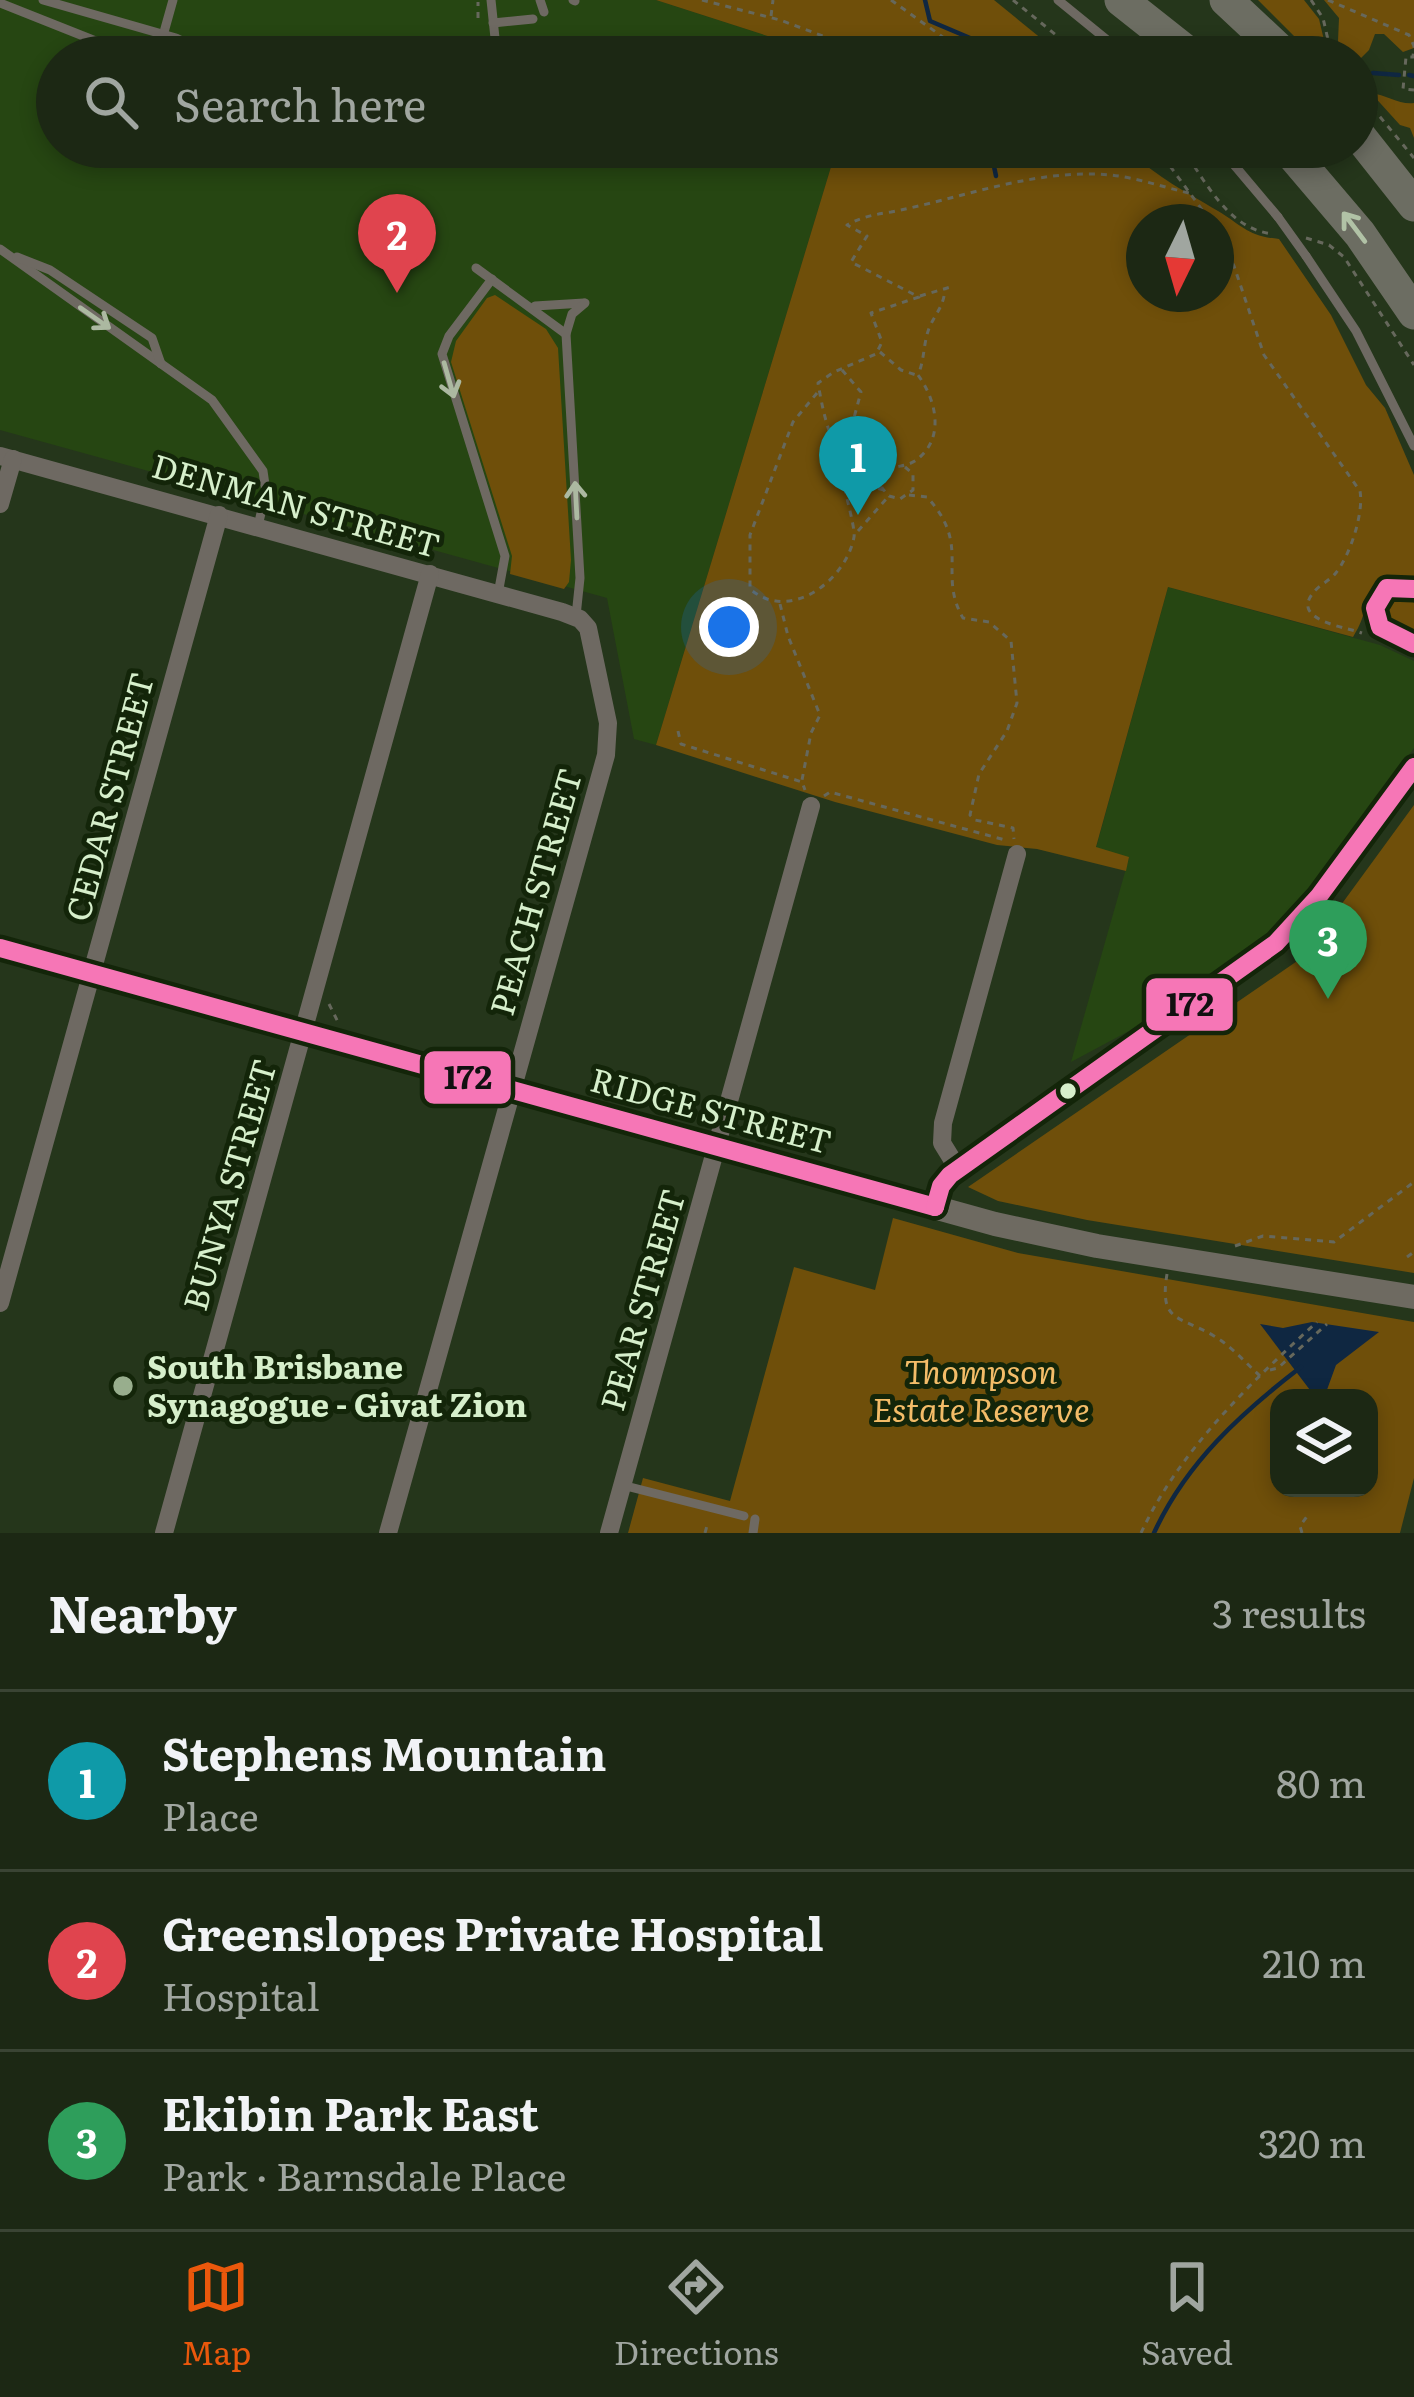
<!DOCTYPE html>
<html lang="en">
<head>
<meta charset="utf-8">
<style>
  body { margin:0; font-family:Literata,serif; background:#25301d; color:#f1f3f6 }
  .controls { position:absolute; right:36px; bottom:36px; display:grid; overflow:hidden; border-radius:24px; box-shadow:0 6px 18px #0003 }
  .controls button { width:108px; height:108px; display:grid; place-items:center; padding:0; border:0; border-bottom:3px solid #3a4434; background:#1c2814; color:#f1f3f6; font:60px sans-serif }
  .compass { position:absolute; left:1126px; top:204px; width:108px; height:108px; border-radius:50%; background:#1c2814; box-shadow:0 6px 18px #0003; rotate:185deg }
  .you { position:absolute; left:729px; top:627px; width:42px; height:42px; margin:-30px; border:9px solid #fff; border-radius:50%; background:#1a73e8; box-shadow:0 0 0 18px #1a73e833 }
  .badge { display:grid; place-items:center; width:78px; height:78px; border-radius:50%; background:#ea580c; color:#fff; font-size:39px; font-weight:700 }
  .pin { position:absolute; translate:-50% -99px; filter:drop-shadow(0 3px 6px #0008) }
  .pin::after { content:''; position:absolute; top:63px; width:42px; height:36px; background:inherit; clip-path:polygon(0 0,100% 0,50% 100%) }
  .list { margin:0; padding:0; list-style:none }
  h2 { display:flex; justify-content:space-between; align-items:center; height:156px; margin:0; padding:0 48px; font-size:51px }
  h2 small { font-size:39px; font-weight:400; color:#a0a6a0 }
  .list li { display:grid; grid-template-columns:78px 1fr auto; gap:36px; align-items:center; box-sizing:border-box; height:180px; padding:0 48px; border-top:3px solid #3a4434 }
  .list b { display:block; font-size:45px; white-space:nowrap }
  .list p { margin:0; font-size:39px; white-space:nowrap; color:#a0a6a0 }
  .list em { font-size:39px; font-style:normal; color:#a0a6a0 }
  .icon { flex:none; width:66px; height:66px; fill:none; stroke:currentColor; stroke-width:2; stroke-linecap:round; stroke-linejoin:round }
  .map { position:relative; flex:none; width:1414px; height:1533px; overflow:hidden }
  .search { position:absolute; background:#1c2814; box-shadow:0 6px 18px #0003; left:36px; right:36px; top:36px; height:132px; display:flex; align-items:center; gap:30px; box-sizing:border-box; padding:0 42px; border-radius:66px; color:#a0a6a0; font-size:45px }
  .sheet { height:696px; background:#1c2814 }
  nav { display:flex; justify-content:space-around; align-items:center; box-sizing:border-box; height:168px; border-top:3px solid #3a4434; background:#1c2814; font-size:33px; color:#a0a6a0 }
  nav a { display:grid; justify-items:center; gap:6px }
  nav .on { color:#ea580c }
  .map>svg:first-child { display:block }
  .built { fill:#264612 }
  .green { fill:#6f4f0a; fill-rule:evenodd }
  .water { fill:#0f2741 }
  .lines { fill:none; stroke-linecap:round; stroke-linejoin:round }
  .stream { stroke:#0f2741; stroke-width:4.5 }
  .path { stroke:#66685c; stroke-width:3; stroke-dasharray:6 6; stroke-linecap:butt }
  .lane { stroke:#6e6962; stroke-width:9 }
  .street { stroke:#6e6962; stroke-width:18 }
  .secondary { stroke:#6e6a61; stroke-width:24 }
  .highway { stroke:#6c6d62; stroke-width:33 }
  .lane-bridge { stroke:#6e6962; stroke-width:9 }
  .bus-1-casing { stroke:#132509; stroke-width:27 }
  .bus-1 { stroke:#f676b6; stroke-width:18 }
  .oneway { stroke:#b1c2a6 }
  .oneway2 { stroke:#acb9a1 }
  .bus-dot { fill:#d6efcb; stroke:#132509; stroke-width:4.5 }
  .poi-dot { fill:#98ae8d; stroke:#132509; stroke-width:4.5 }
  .labels { text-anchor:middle; stroke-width:10; stroke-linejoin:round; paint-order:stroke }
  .street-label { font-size:33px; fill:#d6efcb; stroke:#132509 }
  .poi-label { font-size:33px; font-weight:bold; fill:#d6efcb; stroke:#132509; text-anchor:start }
  .park-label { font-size:33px; font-style:italic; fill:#f3bc68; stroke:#132509 }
  .line-badge { stroke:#132509; stroke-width:4.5 }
  .pale-badge-label { font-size:33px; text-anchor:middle; font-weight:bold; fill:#111 }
</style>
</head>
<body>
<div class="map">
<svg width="1414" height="1533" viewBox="0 0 1414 1533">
  <rect width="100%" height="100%" fill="#25361b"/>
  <!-- built -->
  <g class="built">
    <polygon points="0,0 656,0 833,57 57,57 57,147 837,147 656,745 634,739 607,598 0,430"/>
    <polygon points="1168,587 1380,645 1414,661 1414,748 1287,919 1215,974 1142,1024 1071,1062 1129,858 1096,848"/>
  </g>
  <!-- green -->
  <g class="green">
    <polygon points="656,0 994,0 1064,57 833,57"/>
    <polygon points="1258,0 1304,0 1319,19 1328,57 1315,57"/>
    <polygon points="1324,0 1414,0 1414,48 1403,52 1384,34 1375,34 1369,50 1357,62 1357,57 1344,57 1338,41 1339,18"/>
    <path d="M1371,93C1386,95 1400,105 1414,103V138L1410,128L1400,125Z"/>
    <path d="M837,147H1131L1129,151C1160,179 1183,190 1218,211C1243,226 1247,236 1279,239L1331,315L1366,385L1385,408L1414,475V580C1355,573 1377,601 1353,637L1168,587L1096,847L1129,857L1126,871L1037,849L997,845L835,802L656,745ZM1144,222H1216V294H1144Z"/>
    <polygon points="495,295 546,329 558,348 571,560 569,582 564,589 510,574 512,556 451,362 456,341 487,298"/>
    <polygon points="1398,592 1408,595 1414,603 1414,635 1385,622 1381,605"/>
    <polygon points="1414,805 1414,1273 1087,1220 998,1201 968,1187 1303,957"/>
    <path d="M893,1218L1018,1253L1414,1322V1478L1400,1533H628L643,1478L730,1501L794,1267L875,1290ZM1279,1398H1369V1488H1279Z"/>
  </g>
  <!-- water -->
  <polygon class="water" points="1312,1322 1379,1332 1336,1365 1324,1398 1316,1398 1260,1324 1283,1328"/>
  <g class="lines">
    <!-- stream -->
    <g class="stream">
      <polyline points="925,0 930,21 1003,52 1086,56"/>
      <polyline points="973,57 988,46"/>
      <polyline points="1373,73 1399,75"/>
      <polyline points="1409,75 1414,76"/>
      <polyline points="990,147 996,176"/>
      <path d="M1154,1533C1186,1463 1241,1413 1301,1367"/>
    </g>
    <!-- path -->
    <g class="path">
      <polyline points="702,0 780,20 879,57"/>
      <polyline points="891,0 947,40 985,57"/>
      <polyline points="1013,0 1083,57"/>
      <polyline points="1311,0 1323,18 1332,57"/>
      <polyline points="1328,0 1409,35 1414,46 1413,57 1406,57 1403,89 1414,90"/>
      <polyline points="771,16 773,0"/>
      <polyline points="478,18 478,2"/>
      <polyline points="1357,89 1414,158"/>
      <polyline points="1156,147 1211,222"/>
      <path d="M1181,147C1206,181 1227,229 1273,234"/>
      <path d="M1216,231L1234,266L1264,355L1360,491C1364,513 1350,556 1335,574C1329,581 1319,585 1313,593C1309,598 1306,604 1309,610C1317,624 1348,628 1362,633"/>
      <polyline points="1306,238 1329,245 1344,257 1414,365"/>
      <polyline points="920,296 954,286"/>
      <polyline points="880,352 901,370 916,375"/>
      <polyline points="842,370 861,392 843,458"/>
      <path d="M817,393L793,422L750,535V589C789,623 846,581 854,537C856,527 839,472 837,454"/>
      <path d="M905,467L913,474V490L900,499L889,496L882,488L884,472C896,464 909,468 920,457C945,435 935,398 918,375C925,359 923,342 930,326C937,311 944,306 945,288"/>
      <path d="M884,490C837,480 825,424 818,383L834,372L876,354L882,342L871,313L919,297L851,262L867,236L847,225C864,216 873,215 891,212C963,198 1036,168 1111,175C1138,178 1166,188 1193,194"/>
      <path d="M909,495L927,497C972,546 937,573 963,618L989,622L1011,641L1017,703L1007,731L979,774L970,815L975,820L1013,828L1014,839"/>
      <polyline points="858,531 887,498"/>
      <polyline points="780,604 788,636 820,715 811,733 802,780"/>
      <polyline points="678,731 681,744 802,782 805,790"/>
      <polyline points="824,796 830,792 1005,840"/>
      <polyline points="329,1004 338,1022"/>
      <polyline points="1235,1246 1263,1236 1334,1242 1414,1182"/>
      <polyline points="1407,1257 1414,1252"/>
      <path d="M1167,1274C1159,1323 1179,1315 1214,1336C1231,1346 1245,1362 1260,1376"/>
      <polyline points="1270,1370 1278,1368 1327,1324"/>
      <polyline points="705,1533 708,1522"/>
      <path d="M1141,1533C1179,1451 1251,1382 1317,1322"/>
      <polyline points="1302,1533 1300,1526 1308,1515"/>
    </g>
    <!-- lane -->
    <g class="lane">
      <polyline points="43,0 176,38 186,43 189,57"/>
      <polyline points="491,0 497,57"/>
      <polyline points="540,0 544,12"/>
      <polyline points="573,0 575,1"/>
      <polyline points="1058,0 1128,57"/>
      <polyline points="0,3 136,57"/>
      <polyline points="493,23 533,19"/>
      <polyline points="157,57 173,0"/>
      <polyline points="1219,147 1278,217"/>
      <polyline points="783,160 789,147"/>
      <polyline points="0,249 212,400 263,471 266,492 258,526"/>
      <polyline points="1306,256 1356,331 1414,446"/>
      <polyline points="17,257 50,270 152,338 161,364"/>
      <polyline points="476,268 566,334"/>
      <polyline points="492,279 449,336 442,354 505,556 498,594"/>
      <polyline points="535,306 584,303"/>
      <polyline points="576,616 580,578 566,334 572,314 585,303"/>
      <polyline points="622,1485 744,1516"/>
      <polyline points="753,1533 755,1519"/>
    </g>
    <!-- street -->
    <g class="street">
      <polyline points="0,456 562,612 580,619 588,628 608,723 606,755 388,1533"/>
      <polyline points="0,504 13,459"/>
      <path d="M1414,589C1386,576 1364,601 1380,627L1414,644"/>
      <polyline points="958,1169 942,1143 943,1123 1017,854"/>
      <polyline points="935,1207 941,1186 950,1175 1276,943 1319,896 1414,767"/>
      <polyline points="0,1303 219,515"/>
      <polyline points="164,1533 430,574"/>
      <polyline points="609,1533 811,806"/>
    </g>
    <!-- secondary -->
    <polyline class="secondary" points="0,948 995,1224 1097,1246 1414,1297"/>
    <!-- highway -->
    <g class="highway">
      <polyline points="1121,0 1193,57"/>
      <polyline points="1226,0 1287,57"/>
      <polyline points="1357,133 1414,205"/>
      <polyline points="1286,147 1360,234 1414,313"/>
    </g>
    <!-- lane-bridge -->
    <polyline class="lane-bridge" points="1278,217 1306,256"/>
    <defs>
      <g id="bus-1">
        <polyline points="1414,589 1387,588 1375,608 1380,627 1414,644"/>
        <polyline points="0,948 935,1207"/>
        <polyline points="935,1207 941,1186 950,1175 1276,943 1319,896 1414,767"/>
      </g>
    </defs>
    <!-- bus-1 casing -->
    <use href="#bus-1" class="bus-1-casing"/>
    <!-- bus-1 -->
    <use href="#bus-1" class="bus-1"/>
  </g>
  <!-- one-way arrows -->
  <defs><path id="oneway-shaft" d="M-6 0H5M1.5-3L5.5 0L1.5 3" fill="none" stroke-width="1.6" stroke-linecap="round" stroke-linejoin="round" transform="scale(3)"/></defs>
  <use class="oneway" href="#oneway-shaft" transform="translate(1354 227) rotate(-127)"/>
  <g class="oneway2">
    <use href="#oneway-shaft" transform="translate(95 318) rotate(35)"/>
    <use href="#oneway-shaft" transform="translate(449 380) rotate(74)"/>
    <use href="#oneway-shaft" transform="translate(576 500) rotate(-93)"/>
  </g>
  <!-- markers -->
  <circle class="bus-dot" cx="1068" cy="1091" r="10"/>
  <circle class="poi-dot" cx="123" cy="1386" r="12"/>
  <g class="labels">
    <!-- street labels -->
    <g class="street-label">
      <text transform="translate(296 506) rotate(16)" y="12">DENMAN STREET</text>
      <text transform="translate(110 797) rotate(-75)" y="12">CEDAR STREET</text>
      <text transform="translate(536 892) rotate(-74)" y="12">PEACH STREET</text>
      <text transform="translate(711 1111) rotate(15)" y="12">RIDGE STREET</text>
      <text transform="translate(230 1185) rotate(-74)" y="12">BUNYA STREET</text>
      <text transform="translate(643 1300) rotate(-74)" y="12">PEAR STREET</text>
    </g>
    <!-- poi labels -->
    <g class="poi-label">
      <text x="147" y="1379">South Brisbane<tspan x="147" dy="38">Synagogue - Givat Zion</tspan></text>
    </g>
    <!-- park labels -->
    <g class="park-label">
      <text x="981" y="1384">Thompson<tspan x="981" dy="38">Estate Reserve</tspan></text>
    </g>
  </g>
  <g class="line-badge">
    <rect x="1144" y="976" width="91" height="57" rx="12" fill="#f676b6"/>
    <rect x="422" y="1049" width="91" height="57" rx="12" fill="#f676b6"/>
  </g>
  <g class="pale-badge-label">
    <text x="1190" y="1016">172</text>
    <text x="468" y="1089">172</text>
  </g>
</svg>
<div class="controls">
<button><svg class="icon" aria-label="layers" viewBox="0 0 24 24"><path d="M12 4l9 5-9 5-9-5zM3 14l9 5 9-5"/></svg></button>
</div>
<svg class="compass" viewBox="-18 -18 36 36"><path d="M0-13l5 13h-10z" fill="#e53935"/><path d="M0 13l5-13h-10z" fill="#a0a6a0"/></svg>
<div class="you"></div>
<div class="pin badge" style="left:858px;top:515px;background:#0f9aa8">1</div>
<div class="pin badge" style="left:397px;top:293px;background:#e0444e">2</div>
<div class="pin badge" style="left:1328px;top:999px;background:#2e9e5b">3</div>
<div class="search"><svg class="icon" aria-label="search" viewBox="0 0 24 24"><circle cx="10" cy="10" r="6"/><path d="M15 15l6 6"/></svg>Search here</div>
</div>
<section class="sheet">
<h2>Nearby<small>3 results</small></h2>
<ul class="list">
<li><span class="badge" style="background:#0f9aa8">1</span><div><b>Stephens Mountain</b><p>Place</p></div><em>80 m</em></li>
<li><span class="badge" style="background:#e0444e">2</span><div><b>Greenslopes Private Hospital</b><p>Hospital</p></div><em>210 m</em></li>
<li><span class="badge" style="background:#2e9e5b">3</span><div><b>Ekibin Park East</b><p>Park · Barnsdale Place</p></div><em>320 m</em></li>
</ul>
</section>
<nav>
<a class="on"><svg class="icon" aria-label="map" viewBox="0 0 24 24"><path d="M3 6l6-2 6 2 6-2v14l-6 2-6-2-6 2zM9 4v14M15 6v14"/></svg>Map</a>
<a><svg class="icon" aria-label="directions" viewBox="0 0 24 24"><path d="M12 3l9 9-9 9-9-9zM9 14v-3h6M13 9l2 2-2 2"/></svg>Directions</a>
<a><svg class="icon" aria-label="saved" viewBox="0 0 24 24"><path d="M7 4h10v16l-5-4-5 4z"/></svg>Saved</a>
</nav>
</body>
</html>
